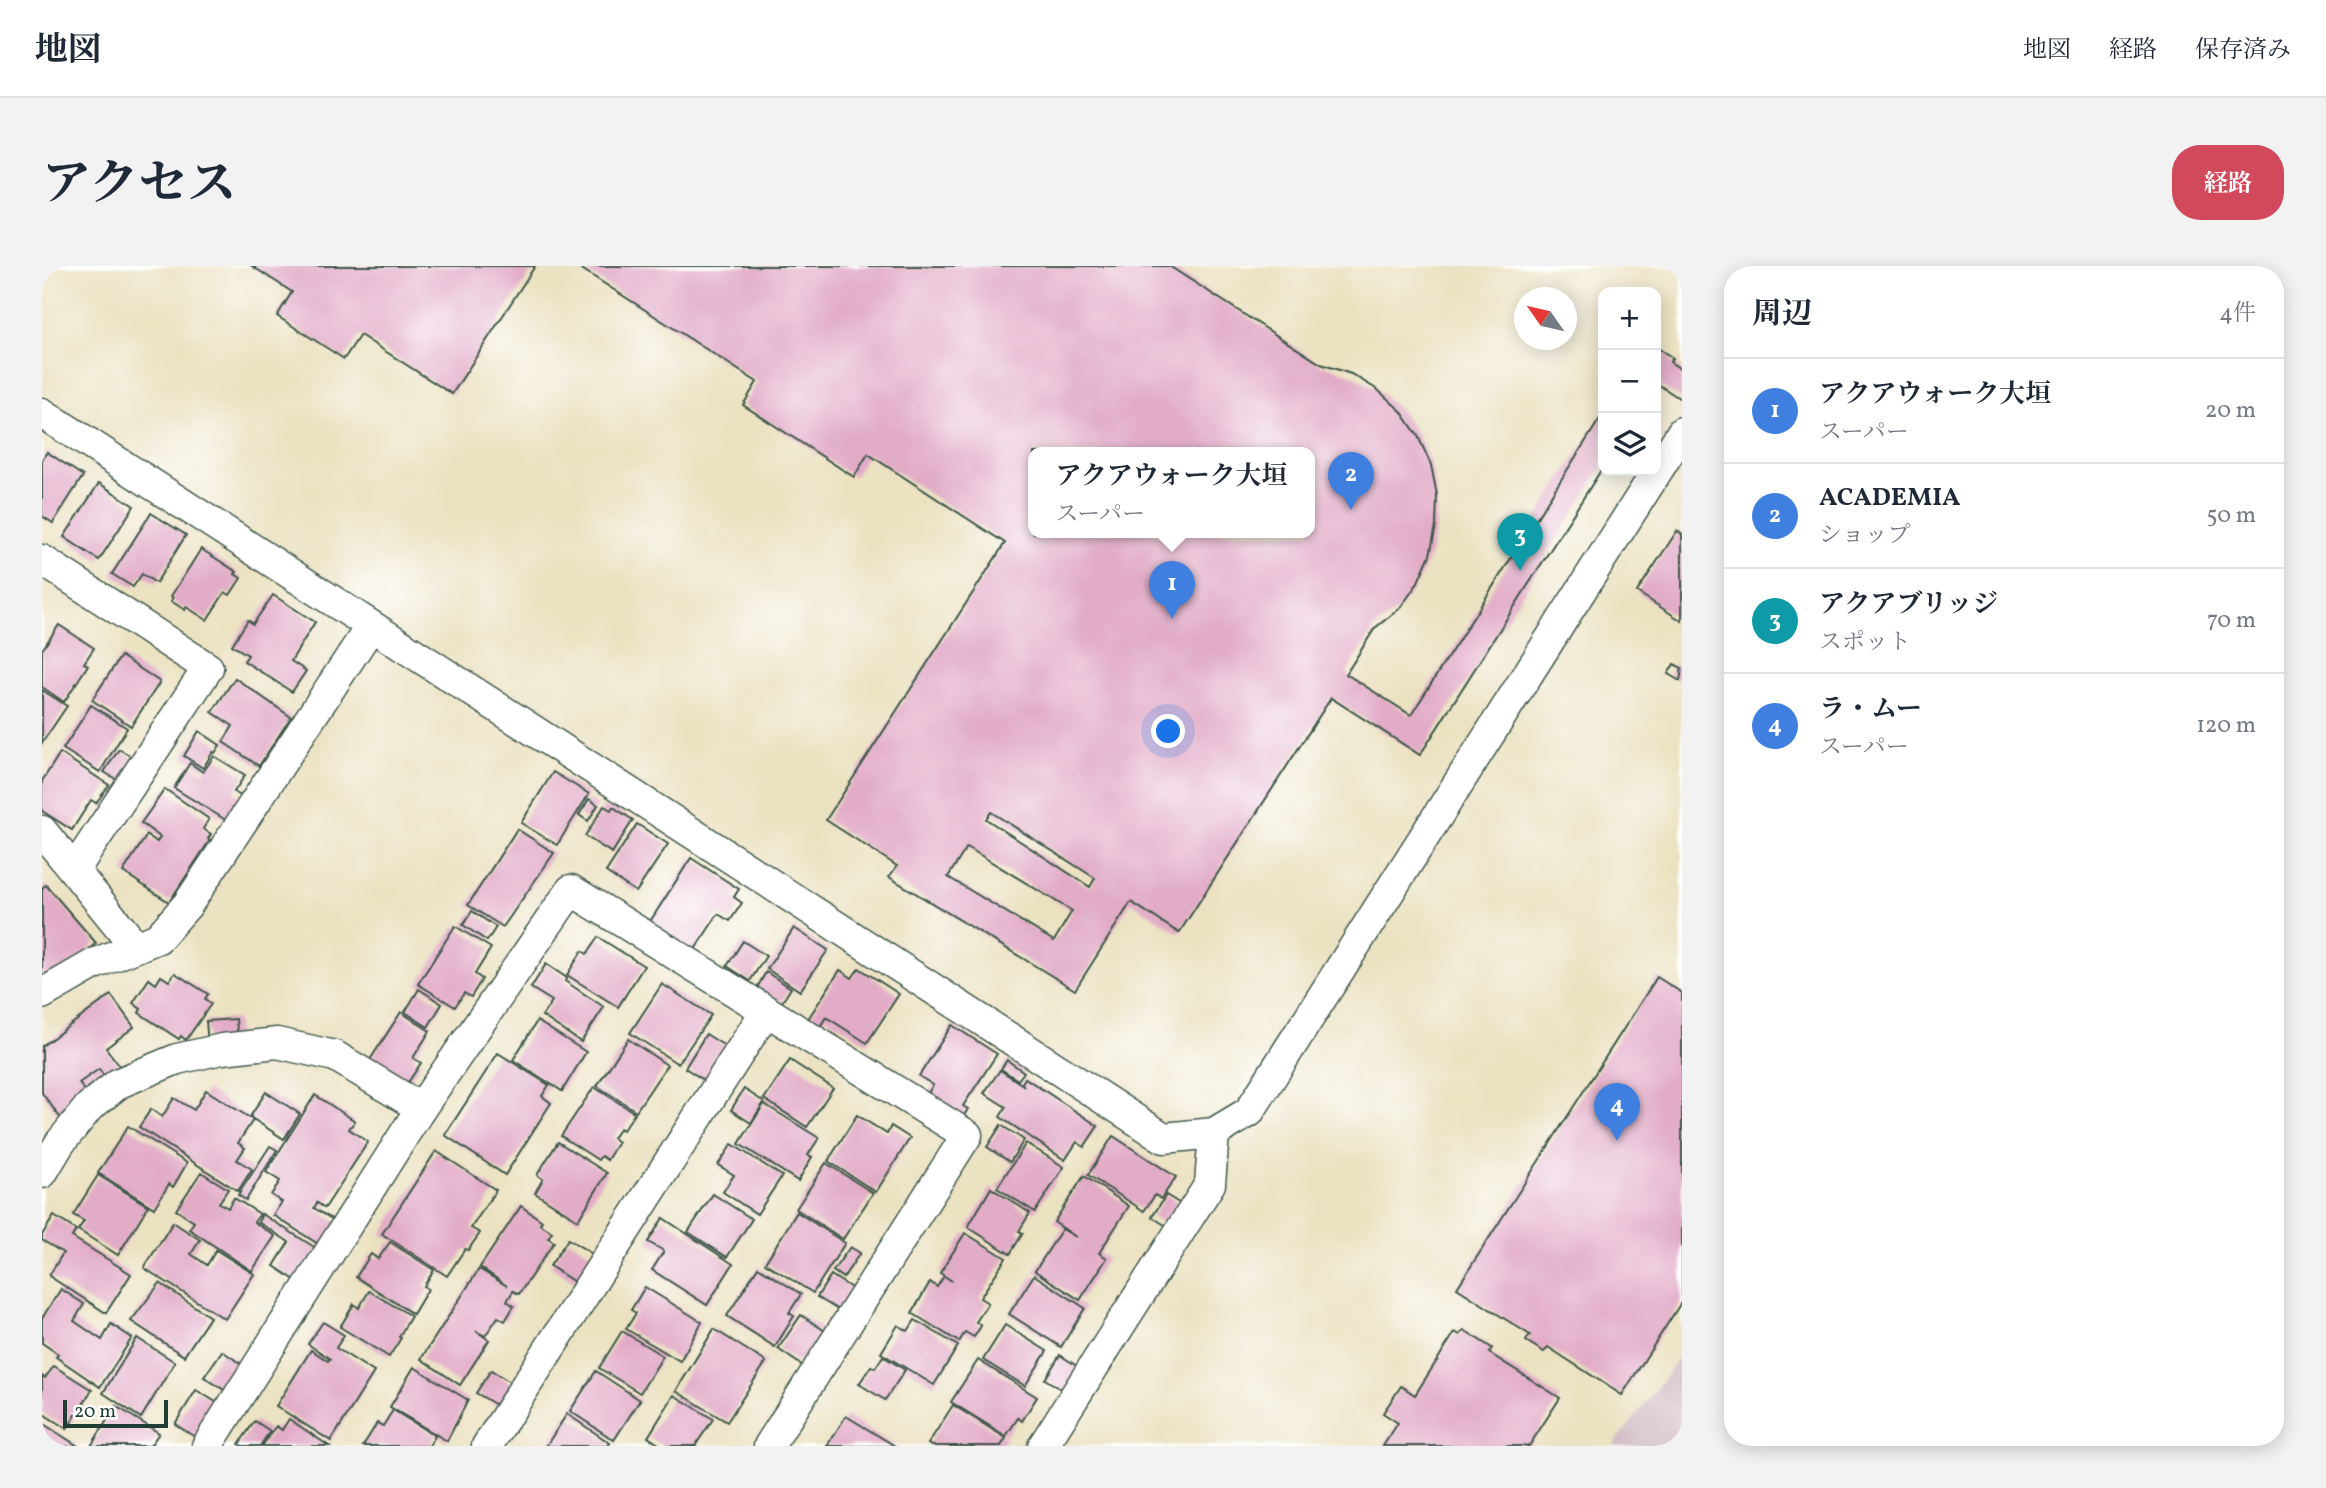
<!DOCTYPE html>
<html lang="ja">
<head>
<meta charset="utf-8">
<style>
  body { margin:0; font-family:Vollkorn,"Noto Serif JP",serif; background:#f2f2f3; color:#1f2937 }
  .controls { position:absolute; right:21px; top:21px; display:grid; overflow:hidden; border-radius:14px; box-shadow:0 4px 18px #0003 }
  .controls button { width:63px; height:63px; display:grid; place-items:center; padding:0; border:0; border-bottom:2px solid #e0e1e3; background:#fff; color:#1f2937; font:35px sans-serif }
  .compass { position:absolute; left:1472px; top:21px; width:63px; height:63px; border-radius:50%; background:#fff; box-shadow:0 4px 18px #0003; rotate:304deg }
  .scale { position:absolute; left:21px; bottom:18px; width:105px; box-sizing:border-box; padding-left:7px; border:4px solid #1f3d34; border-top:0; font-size:19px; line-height:24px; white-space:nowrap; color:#1f3d34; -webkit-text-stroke:5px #fff; paint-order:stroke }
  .you { position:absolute; left:1127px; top:466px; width:24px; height:24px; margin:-18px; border:5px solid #fff; border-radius:50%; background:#1a73e8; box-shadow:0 0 0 10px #1a73e833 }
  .badge { display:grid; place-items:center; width:46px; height:46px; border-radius:50%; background:#d1495b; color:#fff; font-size:23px; font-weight:700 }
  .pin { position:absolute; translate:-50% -58px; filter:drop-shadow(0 2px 4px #0008) }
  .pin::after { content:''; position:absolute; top:37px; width:24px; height:21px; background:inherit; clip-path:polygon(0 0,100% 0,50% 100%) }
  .popup { position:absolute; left:986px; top:181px; width:287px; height:91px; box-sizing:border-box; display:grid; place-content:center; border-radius:14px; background:#fff; filter:drop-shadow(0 2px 5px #0005); font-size:23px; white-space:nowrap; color:#747a83 }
  .popup b { font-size:26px; color:#1f2937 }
  .popup::after { content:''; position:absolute; left:50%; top:100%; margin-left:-14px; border:14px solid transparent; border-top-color:#fff }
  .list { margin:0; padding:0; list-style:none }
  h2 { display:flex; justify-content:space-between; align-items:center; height:91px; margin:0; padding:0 28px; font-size:30px }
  h2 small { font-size:23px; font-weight:400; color:#747a83 }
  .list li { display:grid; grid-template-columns:46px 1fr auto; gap:21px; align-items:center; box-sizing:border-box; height:105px; padding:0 28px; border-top:2px solid #e0e1e3 }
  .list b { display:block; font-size:26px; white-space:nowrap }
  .list p { margin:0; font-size:23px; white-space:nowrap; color:#747a83 }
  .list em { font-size:23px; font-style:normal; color:#747a83 }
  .icon { flex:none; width:38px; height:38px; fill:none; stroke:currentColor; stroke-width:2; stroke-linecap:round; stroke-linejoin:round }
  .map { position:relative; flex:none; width:1640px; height:1180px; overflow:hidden; border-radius:28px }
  header { display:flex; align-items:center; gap:42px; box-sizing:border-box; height:98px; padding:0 35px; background:#fff; border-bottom:2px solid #e0e1e3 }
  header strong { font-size:33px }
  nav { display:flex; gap:38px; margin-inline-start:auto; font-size:24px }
  .intro { display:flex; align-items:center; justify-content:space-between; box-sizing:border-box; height:168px; padding:0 42px }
  h1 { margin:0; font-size:49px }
  .button { padding:18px 32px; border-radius:28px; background:#d1495b; color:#fff; font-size:24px; font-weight:700 }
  main { display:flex; gap:42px; padding:0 42px }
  aside { flex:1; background:#fff; border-radius:28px; box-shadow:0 4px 18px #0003 }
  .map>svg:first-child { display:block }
  .industrial { fill:#d2bdc6 }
  .building { fill:#e2acc7; fill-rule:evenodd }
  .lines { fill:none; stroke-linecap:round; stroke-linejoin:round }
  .street-casing { stroke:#3e5649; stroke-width:33 }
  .street { stroke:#fff; stroke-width:30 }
</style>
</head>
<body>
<header>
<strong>地図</strong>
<nav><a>地図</a><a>経路</a><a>保存済み</a></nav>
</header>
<div class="intro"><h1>アクセス</h1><a class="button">経路</a></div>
<main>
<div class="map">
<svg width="1640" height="1180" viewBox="0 0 1640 1180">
  <rect width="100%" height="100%" fill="#fff"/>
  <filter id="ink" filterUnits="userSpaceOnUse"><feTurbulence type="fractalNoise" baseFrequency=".0143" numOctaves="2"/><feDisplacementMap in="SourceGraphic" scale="14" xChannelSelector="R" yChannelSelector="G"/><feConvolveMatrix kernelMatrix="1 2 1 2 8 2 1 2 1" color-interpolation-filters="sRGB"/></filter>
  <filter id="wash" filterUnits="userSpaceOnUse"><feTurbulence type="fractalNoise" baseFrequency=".00686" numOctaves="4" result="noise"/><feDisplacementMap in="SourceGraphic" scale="28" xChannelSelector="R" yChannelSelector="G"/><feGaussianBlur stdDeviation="1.57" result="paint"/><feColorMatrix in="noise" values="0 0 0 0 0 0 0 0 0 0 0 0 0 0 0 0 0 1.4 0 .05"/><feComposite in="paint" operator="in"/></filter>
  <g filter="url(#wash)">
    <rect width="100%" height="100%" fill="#ebe2c1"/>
    <!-- industrial -->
    <polygon class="industrial" points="1640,1088 1640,1180 1571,1180"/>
    <g id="blocks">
      <!-- building -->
      <g class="building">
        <polygon points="210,0 493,0 410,128 318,69 302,93 235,50 250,26"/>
        <path d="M535,0H1127L1279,98L1309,108L1336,124L1359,145L1376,170L1389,199L1395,229L1394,260L1388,289L1375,318L1366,331L1357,343L1333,362L1304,408L1369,449L1561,148V201L1378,489L1289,432L1137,667L1089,636L1033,724L847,611L855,600L784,554L963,277L826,188L812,211L701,139L715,116ZM992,187H1268V267H992ZM949,546L1053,612L1048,621L944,553ZM925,581L1030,645L1012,675L906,611Z"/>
        <polygon points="1614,81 1631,92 1628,96 1640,104 1640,134 1614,117"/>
        <polygon points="5,186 41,210 11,257 0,250 0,194"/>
        <polygon points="57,217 92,240 57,294 22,271"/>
        <polygon points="109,247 144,269 114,317 100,308 91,321 70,308"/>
        <polygon points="1635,265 1640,268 1640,355 1595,326"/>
        <polygon points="159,283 195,306 193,308 199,312 188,329 183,326 165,354 144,341 143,344 129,335 131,332 129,330"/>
        <polygon points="231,329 273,356 249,395 264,405 250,426 202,395 206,389 190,379 206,354 211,358"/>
        <polygon points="17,359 52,382 42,397 46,399 22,436 0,421 0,384"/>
        <polygon points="79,390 118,416 89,460 50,434"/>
        <polygon points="1632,398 1640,402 1638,415 1626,408"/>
        <polygon points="193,412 249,451 217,500 181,476 191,460 170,446"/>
        <polygon points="0,424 25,440 0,477"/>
        <polygon points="49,439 85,462 58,506 21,483"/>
        <polygon points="157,465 178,479 173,487 171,486 161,502 142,490"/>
        <polygon points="77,483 96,495 82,518 62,506"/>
        <polygon points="18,487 67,519 54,537 49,534 30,564 0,545 0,515"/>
        <polygon points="172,490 203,509 192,526 202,532 187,556 132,522 148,497 161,506"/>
        <polygon points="511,506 547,528 515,579 479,557"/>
        <polygon points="123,523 167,553 161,563 169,568 166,573 168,574 127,636 81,606 105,569 115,576 118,571 99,557"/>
        <polygon points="547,533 556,539 546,555 537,549"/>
        <polygon points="562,540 569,544 571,541 591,554 570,587 543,570"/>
        <polygon points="595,558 626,578 594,626 564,606"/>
        <polygon points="475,563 512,587 461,661 426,639"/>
        <polygon points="649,592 697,623 692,631 700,637 688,655 676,648 652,685 607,657"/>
        <polygon points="4,619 54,677 0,724 0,622"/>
        <polygon points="430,645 454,661 445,675 421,659"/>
        <polygon points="413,660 449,682 433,708 440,713 429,731 422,727 413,741 376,718"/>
        <polygon points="752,662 786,684 758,725 725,703"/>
        <polygon points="556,671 602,700 576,741 525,709 540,685 545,688"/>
        <polygon points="701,675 724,690 708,715 685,700"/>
        <polygon points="504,698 525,712 523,715 562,741 539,776 500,750 510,735 489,722"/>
        <polygon points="817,702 857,728 825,777 784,751 776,764 764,756 798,704 810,712"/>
        <polygon points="724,706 749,722 735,744 711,729"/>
        <polygon points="133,707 166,728 163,733 169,738 144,774 139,770 137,773 97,747 99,743 91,737 107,713 114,718 119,710 127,715"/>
        <polygon points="1615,711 1640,727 1640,1035 1580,1129 1506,1081 1502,1086 1484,1075 1488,1069 1415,1022"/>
        <polygon points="620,718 669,749 636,798 588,767"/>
        <polygon points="377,723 400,738 386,761 363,746"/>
        <path d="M69,729L92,761L64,782L83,807L20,854L0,827V780ZM57,803L66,815L46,830L37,817Z"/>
        <polygon points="359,746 388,765 371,792 379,797 363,821 326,797"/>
        <polygon points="194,753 196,776 166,778 164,755"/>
        <polygon points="495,755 544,786 520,825 471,794"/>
        <polygon points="910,759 955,788 921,840 926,843 916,859 880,837 891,819 877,810"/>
        <polygon points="664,768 686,782 665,816 643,802"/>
        <polygon points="586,773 625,799 594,845 555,820"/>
        <polygon points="456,787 507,819 500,830 509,837 463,909 403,869"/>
        <polygon points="748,794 791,822 765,861 722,833"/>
        <polygon points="965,794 982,806 976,814 959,803"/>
        <polygon points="958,804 981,819 980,817 983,812 1056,860 1042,881 1035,876 1023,894 958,851 964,841 942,827"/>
        <polygon points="552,821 593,847 581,864 578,862 571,872 576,876 565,894 559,890 556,894 519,870"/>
        <polygon points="702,823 722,836 709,857 689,844"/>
        <polygon points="164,824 211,854 196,877 203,882 195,894 210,903 196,925 97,861 109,843 120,851 132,832 152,844"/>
        <polygon points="224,826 258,848 242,873 208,851"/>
        <polygon points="273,829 313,855 307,863 326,876 283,942 275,937 272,942 296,957 281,981 231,949 240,936 229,929 238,915 224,906"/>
        <polygon points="722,838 777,872 766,889 770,891 756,915 697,878"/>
        <polygon points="815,849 845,868 849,860 868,872 834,926 786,895"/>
        <polygon points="959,859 982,874 968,896 945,881"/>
        <polygon points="86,860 145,897 131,921 127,918 112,942 56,907"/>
        <polygon points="1071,870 1134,911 1119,933 1113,929 1102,945 1046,909"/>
        <polygon points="516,876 565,907 536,954 493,927 501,913 495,909"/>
        <polygon points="984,877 1022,901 993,946 955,922"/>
        <polygon points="690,878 740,910 715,948 681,926 692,909 676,899"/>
        <polygon points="228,880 235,884 204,934 196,929"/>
        <polygon points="394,885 454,924 429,962 438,967 426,984 423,983 405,1010 340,968"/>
        <polygon points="784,897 831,927 801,973 754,943"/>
        <polygon points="159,906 186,923 177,937 186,942 192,932 218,948 212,956 233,970 210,1005 147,963 152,956 134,944"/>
        <polygon points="56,909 106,940 76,989 36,964 42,955 31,949"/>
        <polygon points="1042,910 1087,940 1057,987 1065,992 1038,1034 993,1005 1020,963 1034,971 1012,956"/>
        <polygon points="949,922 988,947 977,965 981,967 968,988 926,961"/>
        <polygon points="671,928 710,953 685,991 646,966"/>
        <polygon points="1124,929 1145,942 1131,964 1110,951"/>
        <polygon points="479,940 500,955 498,958 510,966 506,972 512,976 477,1028 471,1025 465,1035 472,1040 463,1055 456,1051 443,1070 434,1065 447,1074 418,1119 379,1093 437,1003 465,1020 438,1001"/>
        <polygon points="755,946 803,977 771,1027 723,997"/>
        <polygon points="220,948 277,984 256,1016 232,1000 247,976 216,956"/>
        <polygon points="12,950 34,964 30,971 89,1008 64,1047 7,1010 21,987 0,974 0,969"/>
        <polygon points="621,952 691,998 665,1039 610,1004 622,985 606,976"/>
        <polygon points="131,956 158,974 149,988 165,999 174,984 212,1008 183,1053 102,1002"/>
        <polygon points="923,967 964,992 938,1032 946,1037 934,1056 939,1060 932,1071 923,1066 917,1076 870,1047 888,1016 895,1021 902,1010 910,1015 898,1007"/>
        <polygon points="526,973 552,989 534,1017 508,1000"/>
        <polygon points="348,976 392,1004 382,1020 386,1023 371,1048 314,1011 329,988 336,993"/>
        <polygon points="808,981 818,987 801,1012 791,1005"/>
        <polygon points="716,1001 759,1028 747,1047 752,1050 733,1081 685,1050"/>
        <polygon points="789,1009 811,1023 798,1045 775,1031"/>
        <polygon points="992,1009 1043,1042 1019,1081 967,1048"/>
        <polygon points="118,1017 168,1051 142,1090 89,1055"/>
        <polygon points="603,1021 660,1056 638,1095 584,1063 594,1047 589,1044"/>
        <polygon points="19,1023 42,1038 32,1055 60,1074 69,1058 90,1072 58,1121 14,1091 16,1088 0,1077 0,1052"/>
        <polygon points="327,1025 369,1050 357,1071 359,1072 347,1091 298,1061 312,1038 317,1042"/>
        <polygon points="759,1049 783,1065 761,1100 736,1083"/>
        <polygon points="873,1054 916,1080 892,1119 839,1087 856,1059 866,1065"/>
        <polygon points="281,1056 302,1069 294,1082 332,1106 289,1175 234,1140 269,1084 286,1095 288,1093 266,1078"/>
        <polygon points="963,1059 1005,1085 983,1120 941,1094"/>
        <polygon points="672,1063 724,1096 685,1156 634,1125"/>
        <polygon points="1422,1064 1450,1082 1447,1087 1518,1132 1487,1180 1341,1180 1356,1157 1341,1147 1359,1120 1373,1129 1413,1066 1418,1069"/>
        <polygon points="580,1065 621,1090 598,1127 557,1102"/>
        <polygon points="95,1072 133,1096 99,1152 61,1127"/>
        <polygon points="180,1085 204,1101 187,1127 162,1111"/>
        <polygon points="1018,1089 1041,1104 1025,1127 1003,1113"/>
        <polygon points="841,1090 863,1104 843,1134 817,1118 829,1100 833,1102"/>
        <polygon points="936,1094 995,1131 980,1155 976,1152 964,1170 909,1136"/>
        <polygon points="12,1100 50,1124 25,1163 0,1147 0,1110 3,1112"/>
        <polygon points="372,1101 426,1134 405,1175 348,1141"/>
        <polygon points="449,1104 471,1118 456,1140 434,1127"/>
        <polygon points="554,1105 598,1134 572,1174 528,1145"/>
        <polygon points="154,1124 179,1139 156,1173 133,1158"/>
        <polygon points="632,1129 671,1153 653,1180 620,1180 606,1171"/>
        <polygon points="911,1139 964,1172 959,1180 890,1180 886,1178"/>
        <polygon points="74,1140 117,1167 108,1180 49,1180"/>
        <polygon points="351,1144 393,1170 387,1180 321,1180 335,1157 341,1160"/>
        <polygon points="525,1148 568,1177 566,1180 504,1180"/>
        <polygon points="804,1150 853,1180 785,1180"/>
        <polygon points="247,1153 287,1180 220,1180 234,1160 240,1164"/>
        <polygon points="213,1155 228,1165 218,1180 200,1180 197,1178"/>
        <polygon points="0,1157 36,1180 0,1180"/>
      </g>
    </g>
  </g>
  <g filter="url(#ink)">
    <use href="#blocks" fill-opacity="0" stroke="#3e5649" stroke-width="2"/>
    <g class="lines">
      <defs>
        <g id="street">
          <polyline points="0,147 1122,872 1172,867 1207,846 1640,166"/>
          <polyline points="0,294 166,402 33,603"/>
          <polyline points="0,565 94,681"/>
          <polyline points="0,728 52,698 116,672 146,638 329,360"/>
          <polyline points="0,907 18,877 47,841 77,817 135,793 180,783 235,777 293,790 379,842"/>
          <polyline points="165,1180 379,842 529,624 925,869 727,1180"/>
          <polyline points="445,1180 724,745"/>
          <polyline points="1001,1180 1168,918 1172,867"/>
        </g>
      </defs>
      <!-- street casing -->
      <use href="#street" class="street-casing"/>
      <!-- street -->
      <use href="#street" class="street"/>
    </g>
  </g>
</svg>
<div class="controls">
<button>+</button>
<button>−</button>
<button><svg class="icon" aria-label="layers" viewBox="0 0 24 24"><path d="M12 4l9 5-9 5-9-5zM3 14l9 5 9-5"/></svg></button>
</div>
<svg class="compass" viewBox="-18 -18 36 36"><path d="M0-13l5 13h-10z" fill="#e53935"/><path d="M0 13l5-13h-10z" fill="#747a83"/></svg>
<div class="scale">20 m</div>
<div class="you"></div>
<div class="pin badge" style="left:1130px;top:353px;background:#3f7fe0">1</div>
<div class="popup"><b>アクアウォーク大垣</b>スーパー</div>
<div class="pin badge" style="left:1309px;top:244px;background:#3f7fe0">2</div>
<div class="pin badge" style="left:1478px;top:305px;background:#0f9aa8">3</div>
<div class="pin badge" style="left:1575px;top:875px;background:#3f7fe0">4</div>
</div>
<aside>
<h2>周辺<small>4件</small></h2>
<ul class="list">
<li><span class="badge" style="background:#3f7fe0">1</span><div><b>アクアウォーク大垣</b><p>スーパー</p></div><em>20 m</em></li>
<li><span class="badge" style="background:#3f7fe0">2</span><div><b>ACADEMIA</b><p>ショップ</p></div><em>50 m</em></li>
<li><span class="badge" style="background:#0f9aa8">3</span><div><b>アクアブリッジ</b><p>スポット</p></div><em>70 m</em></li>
<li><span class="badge" style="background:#3f7fe0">4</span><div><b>ラ・ムー</b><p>スーパー</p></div><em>120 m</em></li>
</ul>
</aside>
</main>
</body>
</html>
